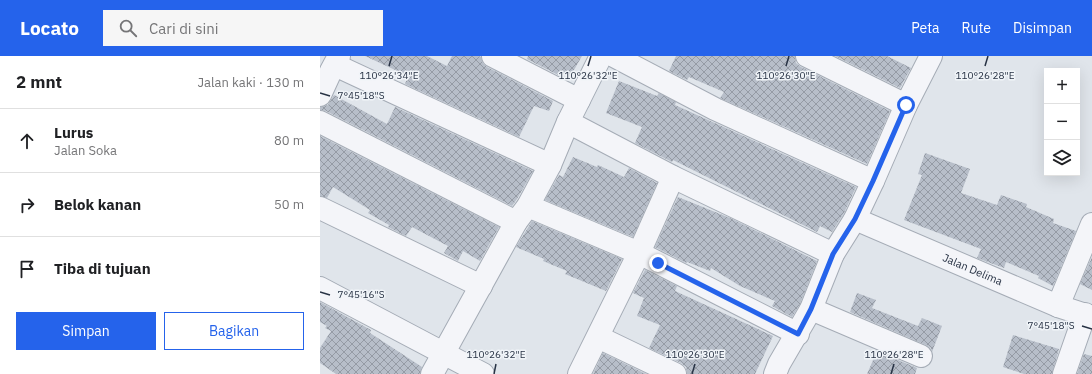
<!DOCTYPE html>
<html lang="id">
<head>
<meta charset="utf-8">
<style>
  body { margin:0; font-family:"IBM Plex Sans",sans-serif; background:#f6f6f6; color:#202124 }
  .controls { position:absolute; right:12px; top:12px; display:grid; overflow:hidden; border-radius:0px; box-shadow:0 4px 16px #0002 }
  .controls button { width:36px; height:36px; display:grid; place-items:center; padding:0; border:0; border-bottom:1px solid #e0e0e0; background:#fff; color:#202124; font:20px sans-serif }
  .stop { position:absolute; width:12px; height:12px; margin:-9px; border:3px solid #2563eb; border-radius:50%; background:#fff }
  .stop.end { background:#2563eb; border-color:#fff; box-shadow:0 1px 4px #0008 }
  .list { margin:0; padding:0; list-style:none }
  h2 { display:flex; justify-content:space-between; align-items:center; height:52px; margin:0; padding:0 16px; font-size:17px }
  h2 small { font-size:13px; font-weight:400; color:#757577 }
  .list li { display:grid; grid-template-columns:26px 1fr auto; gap:12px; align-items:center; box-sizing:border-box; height:64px; padding:0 16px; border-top:1px solid #e0e0e0 }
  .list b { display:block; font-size:15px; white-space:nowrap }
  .list p { margin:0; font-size:13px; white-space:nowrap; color:#757577 }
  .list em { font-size:13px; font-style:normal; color:#757577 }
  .actions { display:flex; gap:8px; padding:12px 16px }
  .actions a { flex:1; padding:9px 0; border:1px solid #2563eb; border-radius:0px; text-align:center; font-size:14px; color:#2563eb }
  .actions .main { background:#2563eb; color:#fff }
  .icon { flex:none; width:22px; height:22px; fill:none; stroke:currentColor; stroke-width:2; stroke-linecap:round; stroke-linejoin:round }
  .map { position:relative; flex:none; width:772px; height:318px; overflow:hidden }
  header { display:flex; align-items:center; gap:24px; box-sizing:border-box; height:56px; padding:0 20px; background:#2563eb; color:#fff }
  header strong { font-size:19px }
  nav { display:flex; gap:22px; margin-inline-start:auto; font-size:14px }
  .search { width:280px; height:36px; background:#f6f6f6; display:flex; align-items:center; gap:10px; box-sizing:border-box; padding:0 14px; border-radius:0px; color:#757577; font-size:15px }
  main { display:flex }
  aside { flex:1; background:#fff }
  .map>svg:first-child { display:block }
  .building { fill:url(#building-cross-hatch) }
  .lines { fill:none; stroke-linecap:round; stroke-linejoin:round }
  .minor-casing { stroke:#a5acb6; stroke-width:24 }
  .minor { stroke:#f4f5f9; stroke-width:22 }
  .route { stroke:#2563eb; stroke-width:5 }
  .ticks { fill:none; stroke:#273244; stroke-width:1.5 }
  .labels { text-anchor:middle; stroke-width:3; stroke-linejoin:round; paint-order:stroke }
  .street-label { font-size:11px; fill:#273244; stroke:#f0f4f8 }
  .ticks-label { font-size:10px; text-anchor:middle; fill:#273244; stroke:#f0f4f8; stroke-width:3; stroke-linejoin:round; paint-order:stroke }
</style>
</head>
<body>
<header>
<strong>Locato</strong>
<div class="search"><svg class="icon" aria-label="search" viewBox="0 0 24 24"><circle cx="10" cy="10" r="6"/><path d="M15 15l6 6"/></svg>Cari di sini</div>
<nav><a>Peta</a><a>Rute</a><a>Disimpan</a></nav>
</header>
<main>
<aside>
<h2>2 mnt<small>Jalan kaki · 130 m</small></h2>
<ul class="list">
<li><svg class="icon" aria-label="ahead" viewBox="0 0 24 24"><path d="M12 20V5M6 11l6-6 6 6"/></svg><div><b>Lurus</b><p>Jalan Soka</p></div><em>80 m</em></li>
<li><svg class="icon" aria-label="right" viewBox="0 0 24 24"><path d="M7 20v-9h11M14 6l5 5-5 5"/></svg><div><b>Belok kanan</b></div><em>50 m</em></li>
<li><svg class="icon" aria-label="arrive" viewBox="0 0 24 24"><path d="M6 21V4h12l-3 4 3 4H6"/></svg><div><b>Tiba di tujuan</b></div></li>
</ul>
<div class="actions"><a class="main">Simpan</a><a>Bagikan</a></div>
</aside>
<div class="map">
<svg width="772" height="318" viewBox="0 0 772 318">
  <defs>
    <pattern id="building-cross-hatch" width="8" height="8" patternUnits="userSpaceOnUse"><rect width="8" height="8" fill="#b7bec9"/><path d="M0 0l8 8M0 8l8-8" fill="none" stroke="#959ba5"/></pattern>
  </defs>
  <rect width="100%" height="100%" fill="#e0e5eb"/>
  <!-- building -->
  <g class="building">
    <polygon points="45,0 107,0 127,10 132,0 159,0 161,1 163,7 167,11 233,45 229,55 214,50 199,81 85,28 88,20"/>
    <polygon points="208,0 262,0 250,21 243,18 242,21 207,3"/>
    <polygon points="356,0 475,0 476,7 481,11 570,55 547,108 400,42 404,36 369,21 367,24 349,15"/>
    <polygon points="515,0 567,0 591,12 580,32"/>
    <polygon points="299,25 337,40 339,37 356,46 355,49 536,131 524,157 512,176 500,170 497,176 353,104 352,106 315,87 322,71 286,57"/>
    <polygon points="14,39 67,68 75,51 213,115 197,143 192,150 6,55 0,54 0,51 8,49"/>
    <polygon points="0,80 179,171 160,205 143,195 138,205 124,197 128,190 92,171 86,180 68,171 69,169 48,157 50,154 13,131 7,142 0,140"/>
    <polygon points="605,97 650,113 641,137 677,149 681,139 707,148 706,151 734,163 733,167 756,175 733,230 718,222 719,220 686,206 684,212 657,202 661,193 584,164 602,119 598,118"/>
    <polygon points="253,101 277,111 278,109 304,121 309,112 337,127 313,181 225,144 239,119 243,121"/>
    <polygon points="358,141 410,162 497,205 480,248 472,261 452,250 455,245 420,230 391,212 390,215 367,206 366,207 335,191"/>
    <polygon points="212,165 302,203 286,235 245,218 247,215 223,205 224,203 196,191"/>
    <polygon points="772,201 772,234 760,228"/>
    <polygon points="325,214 357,230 355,235 453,280 435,318 367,318 366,311 361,307 329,292 340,269 317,260 324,242 313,237"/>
    <polygon points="537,237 556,244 552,252 598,270 602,262 622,270 612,296 611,292 606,289 530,256"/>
    <polygon points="0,246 51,274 50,277 102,311 100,318 16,318 0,307 0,292 11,275 5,272 7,270 0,266"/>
    <polygon points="693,279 739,293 732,318 704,318 683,311"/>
    <polygon points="557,295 597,312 595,318 547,318"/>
    <polygon points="283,297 326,318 273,318"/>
    <polygon points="764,298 772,300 772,318 757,318"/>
  </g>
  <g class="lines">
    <defs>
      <g id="minor">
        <polyline points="173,0 259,44"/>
        <polyline points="294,0 395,53 553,125"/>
        <polyline points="487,0 586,49"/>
        <polyline points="15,9 230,109"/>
        <polyline points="0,39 11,15 19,0"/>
        <polyline points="0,66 196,166"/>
        <polyline points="248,66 353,121 513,198"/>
        <polyline points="208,150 319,197 478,278"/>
        <polyline points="0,152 161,230"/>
        <path id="s1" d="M535,163L738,250L772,261"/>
        <polyline points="0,232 163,318"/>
        <polyline points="738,250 772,168"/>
        <polyline points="491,253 601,300"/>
        <polyline points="278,281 355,318"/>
        <polyline points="112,318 196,166 208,150 230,109 248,66 281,0"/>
        <polyline points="259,318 319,197 353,121"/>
        <polyline points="455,318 459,308 491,253 513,198 535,163 553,125 586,49 611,0"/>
        <polyline points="744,318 765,258"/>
      </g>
    </defs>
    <!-- minor casing -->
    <use href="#minor" class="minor-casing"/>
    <!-- minor -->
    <use href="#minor" class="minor"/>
  </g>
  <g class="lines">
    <!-- route -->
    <polyline class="route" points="338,207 478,278 491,253 513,198 535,163 553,125 586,49"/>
  </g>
  <!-- ticks -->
  <path class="ticks" d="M69,10L72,0M268,10L271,0M466,10L469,0M665,10L668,0M0,37L10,40M0,236L10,239M762,270L772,273M174,318L176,308M372,318L375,308M571,318L574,308"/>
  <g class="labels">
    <!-- street labels -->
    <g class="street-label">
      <text dy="4" stroke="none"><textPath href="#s1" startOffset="128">Jalan Delima</textPath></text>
    </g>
  </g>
  <g class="ticks-label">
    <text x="69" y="23">110°26'34"E</text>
    <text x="268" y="23">110°26'32"E</text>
    <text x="466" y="23">110°26'30"E</text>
    <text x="665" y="23">110°26'28"E</text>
    <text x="41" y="43">7°45'18"S</text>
    <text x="41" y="242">7°45'16"S</text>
    <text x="731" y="273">7°45'18"S</text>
    <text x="176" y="302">110°26'32"E</text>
    <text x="375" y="302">110°26'30"E</text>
    <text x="574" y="302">110°26'28"E</text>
  </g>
</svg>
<div class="controls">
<button>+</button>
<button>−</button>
<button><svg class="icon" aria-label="layers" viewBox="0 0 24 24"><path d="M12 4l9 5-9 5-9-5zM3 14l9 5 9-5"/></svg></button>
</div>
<div class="stop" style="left:586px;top:49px"></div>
<div class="stop end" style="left:338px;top:207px"></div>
</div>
</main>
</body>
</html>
